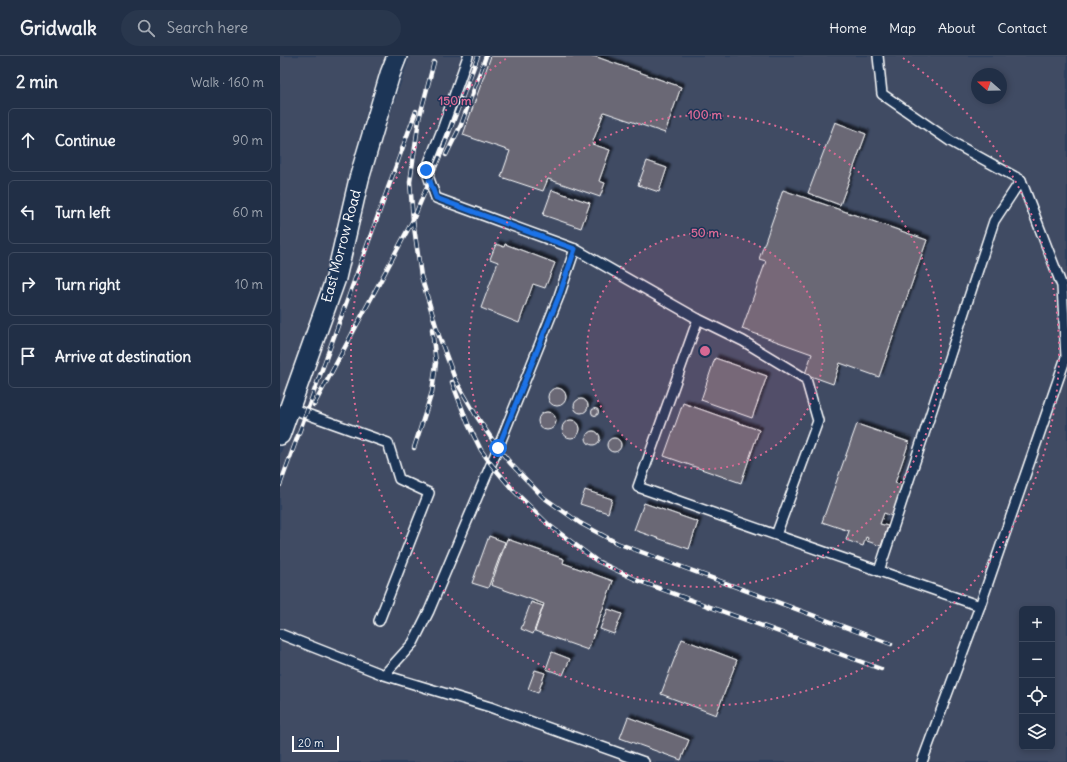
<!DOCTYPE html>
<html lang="en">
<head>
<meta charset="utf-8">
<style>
  body { margin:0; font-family:Delius,sans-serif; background:#29374d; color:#f1f3f6 }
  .controls { position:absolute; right:12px; bottom:12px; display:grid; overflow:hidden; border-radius:6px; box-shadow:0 2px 6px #0003 }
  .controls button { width:36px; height:36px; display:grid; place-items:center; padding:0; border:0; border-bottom:1px solid #3e4a5f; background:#212f46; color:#f1f3f6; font:20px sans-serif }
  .compass { position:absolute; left:691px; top:12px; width:36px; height:36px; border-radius:50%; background:#212f46; box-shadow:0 2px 6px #0003; rotate:290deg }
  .scale { position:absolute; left:12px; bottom:10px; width:47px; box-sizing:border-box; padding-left:4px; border:2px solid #fff; border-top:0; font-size:11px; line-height:14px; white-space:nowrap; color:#fff; -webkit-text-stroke:3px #1d3557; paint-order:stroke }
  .stop { position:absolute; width:12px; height:12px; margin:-9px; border:3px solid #1a73e8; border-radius:50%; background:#fff }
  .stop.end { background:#1a73e8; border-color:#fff; box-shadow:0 1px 4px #0008 }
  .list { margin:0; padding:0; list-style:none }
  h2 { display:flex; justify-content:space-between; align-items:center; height:52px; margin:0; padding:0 16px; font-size:17px }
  h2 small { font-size:13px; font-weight:400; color:#a2a9b3 }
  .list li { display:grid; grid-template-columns:26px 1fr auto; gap:12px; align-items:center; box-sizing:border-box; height:64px; margin:0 8px 8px; padding:0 8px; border:1px solid #3e4a5f; border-radius:6px }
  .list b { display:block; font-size:15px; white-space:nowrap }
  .list em { font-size:13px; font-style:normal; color:#a2a9b3 }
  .icon { flex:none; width:22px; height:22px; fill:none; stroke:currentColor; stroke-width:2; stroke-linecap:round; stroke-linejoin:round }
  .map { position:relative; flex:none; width:787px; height:706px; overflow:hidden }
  header { display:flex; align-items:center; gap:24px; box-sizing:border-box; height:56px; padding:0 20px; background:#212f46; border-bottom:1px solid #3e4a5f }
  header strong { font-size:19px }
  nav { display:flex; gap:22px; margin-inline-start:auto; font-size:14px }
  .search { width:280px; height:36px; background:#29374d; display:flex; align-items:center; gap:10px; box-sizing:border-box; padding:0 14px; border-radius:22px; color:#a2a9b3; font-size:15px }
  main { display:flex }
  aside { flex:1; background:#212f46 }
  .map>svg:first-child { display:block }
  .built { fill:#3f4b64; fill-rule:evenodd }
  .building { fill:#6a6775; stroke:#fff; filter:url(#shadow) }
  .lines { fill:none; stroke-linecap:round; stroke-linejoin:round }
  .service-casing { stroke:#fff; stroke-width:12 }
  .minor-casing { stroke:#fff; stroke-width:22 }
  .service { stroke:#1d3557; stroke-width:9 }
  .minor { stroke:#1d3557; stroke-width:19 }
  .rail-casing { stroke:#fff; stroke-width:4.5 }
  .rail { stroke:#1d3557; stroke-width:3; stroke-dasharray:9; stroke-linecap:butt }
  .route { stroke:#1a73e8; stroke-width:5 }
  .ring { fill:none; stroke:#d76994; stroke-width:2; stroke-dasharray:2 4 }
  .labels { text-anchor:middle; stroke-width:3; stroke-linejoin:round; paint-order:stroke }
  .street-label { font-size:14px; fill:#fff; stroke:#1d3557 }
  .centre { fill:#d76994; stroke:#1d3557; stroke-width:2 }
  .ring-label { font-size:12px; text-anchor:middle; font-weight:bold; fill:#d76994; stroke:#1d3557; stroke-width:3; stroke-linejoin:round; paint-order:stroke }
</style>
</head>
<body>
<header>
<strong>Gridwalk</strong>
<div class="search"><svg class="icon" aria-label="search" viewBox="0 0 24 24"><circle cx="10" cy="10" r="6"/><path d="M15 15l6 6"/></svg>Search here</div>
<nav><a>Home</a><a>Map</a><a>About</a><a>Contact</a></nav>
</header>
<main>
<aside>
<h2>2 min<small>Walk · 160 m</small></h2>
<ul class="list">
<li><svg class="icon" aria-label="ahead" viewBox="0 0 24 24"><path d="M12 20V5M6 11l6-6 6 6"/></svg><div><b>Continue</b></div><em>90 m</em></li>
<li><svg class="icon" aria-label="left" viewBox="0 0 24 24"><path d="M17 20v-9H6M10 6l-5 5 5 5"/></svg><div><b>Turn left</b></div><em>60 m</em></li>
<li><svg class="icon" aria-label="right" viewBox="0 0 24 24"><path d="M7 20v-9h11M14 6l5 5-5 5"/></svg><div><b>Turn right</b></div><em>10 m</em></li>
<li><svg class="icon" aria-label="arrive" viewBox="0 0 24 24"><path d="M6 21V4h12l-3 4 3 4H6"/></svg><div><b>Arrive at destination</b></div></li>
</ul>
</aside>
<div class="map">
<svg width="787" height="706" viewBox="0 0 787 706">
  <defs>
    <filter id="shadow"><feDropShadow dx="3.5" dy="-3.5" stdDeviation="1" flood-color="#0009"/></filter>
  </defs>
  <rect width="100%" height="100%" fill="#2c3f5d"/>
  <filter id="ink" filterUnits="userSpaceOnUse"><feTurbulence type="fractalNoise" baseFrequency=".025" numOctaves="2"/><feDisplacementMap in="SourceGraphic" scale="8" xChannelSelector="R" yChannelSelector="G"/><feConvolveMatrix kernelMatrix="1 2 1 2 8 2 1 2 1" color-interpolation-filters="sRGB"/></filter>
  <g filter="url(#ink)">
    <!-- built -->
    <g class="built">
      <polygon points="0,0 107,0 87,55 68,124 48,210 33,260 0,353"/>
      <path d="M130,0H787V706H0V399L57,242L93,108ZM697,18H721V42H697ZM742,553H772V691H742Z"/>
    </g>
    <!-- building -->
    <g class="building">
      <polygon points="211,0 314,0 401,31 385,77 324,56 312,88 330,94 319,125 325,127 320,141 268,123 263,135 221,121 230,95 183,79"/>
      <polygon points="555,66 586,78 560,149 528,137"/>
      <polygon points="367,105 387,112 379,136 358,129"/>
      <polygon points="272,134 310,147 301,172 263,159"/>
      <polygon points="503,134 647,184 599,321 560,307 553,328 525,318 532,298 462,273 486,205 479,203"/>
      <polygon points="216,188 224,191 225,188 275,207 265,232 253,228 239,267 201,252 218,206 210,203"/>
      <polygon points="435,302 487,320 472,362 421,344"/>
      <circle cx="277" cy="341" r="9"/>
      <circle cx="301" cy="350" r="7"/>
      <polygon points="403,347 479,374 461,427 384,400"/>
      <circle cx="315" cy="356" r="3.5"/>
      <circle cx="267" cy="365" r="9"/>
      <circle cx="291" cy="373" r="9"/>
      <polygon points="577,368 629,386 615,427 622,429 612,460 604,457 600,468 608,470 601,490 587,485 588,482 586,481 583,490 566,484 569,475 542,466"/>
      <circle cx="313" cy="382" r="7"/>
      <circle cx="334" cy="389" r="7"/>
      <polygon points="305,434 332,443 328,457 300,448"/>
      <polygon points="364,447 418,466 409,493 354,474"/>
      <polygon points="209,480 225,486 208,532 192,527"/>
      <polygon points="227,483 284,503 283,507 333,525 308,594 255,575 264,548 211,529"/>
      <polygon points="251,546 263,550 253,578 241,573"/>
      <polygon points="328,553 342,558 334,578 320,573"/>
      <polygon points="402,583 457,604 436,659 381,638"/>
      <polygon points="272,596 290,603 283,619 266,613"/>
      <polygon points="255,614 265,617 258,637 248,633"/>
      <polygon points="348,661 409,684 401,704 340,682"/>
    </g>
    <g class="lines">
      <defs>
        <g id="service">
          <polyline points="188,0 162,74 146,114 156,142 295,193 418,263"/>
          <polyline points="598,0 602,38 670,85 741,124 782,230 786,301 700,550 642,706"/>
          <polyline points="10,352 108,387 119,423 149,437 99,565"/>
          <polyline points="496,479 538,365 526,323 463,285 418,263 358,431 700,550"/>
          <polyline points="599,515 714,165 741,124"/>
          <polyline points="0,578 104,619 210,651 364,706"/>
          <polyline points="104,619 133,587 149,555 218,392 279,240 295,193"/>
        </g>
        <polyline id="minor" points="0,379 56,222 79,123 110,18 117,0"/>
      </defs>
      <!-- service casing -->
      <use href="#service" class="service-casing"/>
      <!-- minor casing -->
      <use href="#minor" class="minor-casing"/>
      <!-- service -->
      <use href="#service" class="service"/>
      <!-- minor -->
      <use href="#minor" class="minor"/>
      <defs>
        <g id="rail">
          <polyline points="154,6 139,63 130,126 133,164 141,220 159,280 175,323 197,361 218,392 231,408 263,441 300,467 337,487 611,588"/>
          <polyline points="166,99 181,69 206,0"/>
          <polyline points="172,326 188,368 201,394 211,408 233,434 269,469 317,505 359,525 601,613"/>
          <polyline points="34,349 133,164 162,95 198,0"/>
          <polyline points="134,392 152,336 156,307 152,273"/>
          <polyline points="0,429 136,55"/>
        </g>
      </defs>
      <!-- rail casing -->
      <use href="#rail" class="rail-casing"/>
      <!-- rail -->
      <use href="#rail" class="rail"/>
    </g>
  </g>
  <g class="lines" filter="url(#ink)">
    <!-- route -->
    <polyline class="route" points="146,114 156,142 295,193 279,240 218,392"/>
  </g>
  <!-- distance rings -->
  <circle cx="425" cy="295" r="118" fill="#d76994" fill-opacity=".12"/>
  <g class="ring">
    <circle cx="425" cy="295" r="118"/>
    <circle cx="425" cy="295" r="236"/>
    <path d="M623 2A354 354 0 1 1 227 2"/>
  </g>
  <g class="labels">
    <!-- street labels -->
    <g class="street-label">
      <text transform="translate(61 190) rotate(-75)" y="5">East Morrow Road</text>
    </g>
  </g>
  <circle cx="425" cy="295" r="6" class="centre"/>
  <g class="ring-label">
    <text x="175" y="49">150 m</text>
    <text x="425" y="63">100 m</text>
    <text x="425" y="181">50 m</text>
  </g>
</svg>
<div class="controls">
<button>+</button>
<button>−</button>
<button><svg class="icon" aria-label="locate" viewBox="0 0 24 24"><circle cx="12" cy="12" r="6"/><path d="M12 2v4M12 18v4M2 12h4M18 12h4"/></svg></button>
<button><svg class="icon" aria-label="layers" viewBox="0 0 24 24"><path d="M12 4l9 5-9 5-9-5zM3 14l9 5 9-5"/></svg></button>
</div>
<svg class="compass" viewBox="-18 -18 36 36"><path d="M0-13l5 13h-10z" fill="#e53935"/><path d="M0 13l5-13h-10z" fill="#a2a9b3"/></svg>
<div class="scale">20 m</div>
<div class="stop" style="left:218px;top:392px"></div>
<div class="stop end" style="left:146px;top:114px"></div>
</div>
</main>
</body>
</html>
